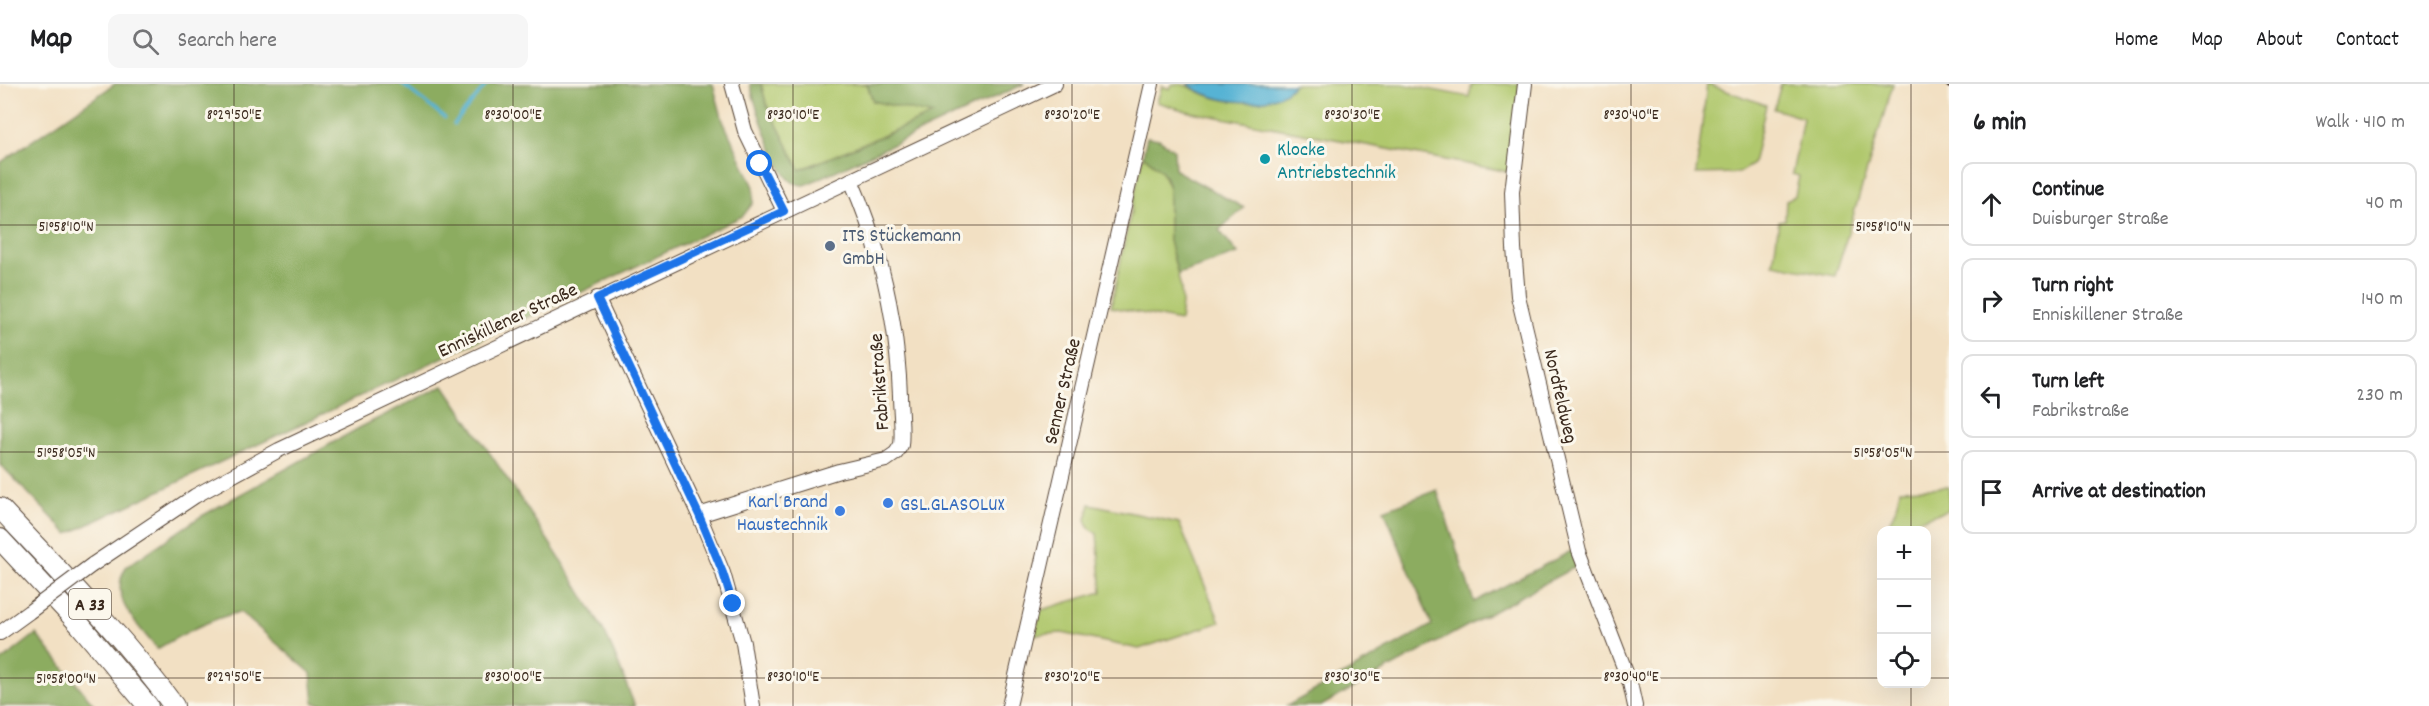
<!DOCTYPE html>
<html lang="en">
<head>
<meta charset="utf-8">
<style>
  body { margin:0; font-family:Dekko,sans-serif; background:#f6f6f6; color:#202124 }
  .controls { position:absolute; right:18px; bottom:18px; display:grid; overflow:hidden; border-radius:12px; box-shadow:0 6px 24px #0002 }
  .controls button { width:54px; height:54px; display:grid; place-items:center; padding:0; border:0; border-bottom:2px solid #e0e0e0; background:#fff; color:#202124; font:30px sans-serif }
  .stop { position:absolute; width:18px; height:18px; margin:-14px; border:4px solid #1a73e8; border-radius:50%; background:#fff }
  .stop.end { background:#1a73e8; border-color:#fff; box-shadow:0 2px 6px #0008 }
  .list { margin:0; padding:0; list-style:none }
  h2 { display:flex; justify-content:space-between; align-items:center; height:78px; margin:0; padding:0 24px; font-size:26px }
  h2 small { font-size:20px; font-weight:400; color:#757577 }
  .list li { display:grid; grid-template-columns:39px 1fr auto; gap:18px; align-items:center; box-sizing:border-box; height:84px; margin:0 12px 12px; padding:0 12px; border:2px solid #e0e0e0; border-radius:12px }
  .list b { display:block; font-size:22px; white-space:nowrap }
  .list p { margin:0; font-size:20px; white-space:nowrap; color:#757577 }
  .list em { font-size:20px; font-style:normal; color:#757577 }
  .icon { flex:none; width:33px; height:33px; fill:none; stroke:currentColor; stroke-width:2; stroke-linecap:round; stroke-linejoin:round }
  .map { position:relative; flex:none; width:1949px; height:622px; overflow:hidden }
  header { display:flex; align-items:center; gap:36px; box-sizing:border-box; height:84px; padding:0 30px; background:#fff; border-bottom:2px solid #e0e0e0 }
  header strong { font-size:28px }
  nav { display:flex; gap:33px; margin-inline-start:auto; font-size:21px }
  .search { width:420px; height:54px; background:#f6f6f6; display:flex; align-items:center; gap:15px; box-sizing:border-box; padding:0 21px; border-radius:12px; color:#757577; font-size:22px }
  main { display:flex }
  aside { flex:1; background:#fff }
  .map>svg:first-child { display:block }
  .green { fill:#b0c86d; stroke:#767946; stroke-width:1.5 }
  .forest { fill:#8cac60; stroke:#646b3f; stroke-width:1.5 }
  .water { fill:#56b3d4; stroke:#486e79; stroke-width:1.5 }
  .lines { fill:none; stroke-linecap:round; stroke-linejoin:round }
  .stream { stroke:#56b3d4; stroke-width:3 }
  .minor-casing { stroke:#564537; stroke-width:16 }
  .highway-casing { stroke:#564537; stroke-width:22 }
  .minor { stroke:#fff; stroke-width:14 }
  .highway { stroke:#fff; stroke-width:20 }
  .rail-casing { stroke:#3b2a1e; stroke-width:5 }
  .rail { stroke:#fbf7ec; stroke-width:3; stroke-dasharray:9; stroke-linecap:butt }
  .minor-bridge-casing { stroke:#564537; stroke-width:16; stroke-linecap:butt }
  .minor-bridge { stroke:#fff; stroke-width:14 }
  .route { stroke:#1a73e8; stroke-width:8 }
  .ticks { fill:none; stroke:#3b2a1e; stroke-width:1.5; stroke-opacity:0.45 }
  .culture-dot { fill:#0f9aa8; stroke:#fbf7ec; stroke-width:2 }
  .service-dot { fill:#5c6f8a; stroke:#fbf7ec; stroke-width:2 }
  .shop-dot { fill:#3f7fe0; stroke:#fbf7ec; stroke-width:2 }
  .labels { text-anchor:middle; stroke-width:6; stroke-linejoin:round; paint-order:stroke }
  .shield { fill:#fbf7ec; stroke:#75685c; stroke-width:1.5 }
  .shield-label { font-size:18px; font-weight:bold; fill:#3b2a1e }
  .culture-label { font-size:20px; fill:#0d838f; stroke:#fbf7ec; text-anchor:start }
  .service-label { font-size:20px; fill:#4e5e75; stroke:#fbf7ec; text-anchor:start }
  .street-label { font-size:20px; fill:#3b2a1e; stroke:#fbf7ec }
  .shop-label { font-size:20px; fill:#366cbe; stroke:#fbf7ec; text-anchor:end }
  .ticks-label { font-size:15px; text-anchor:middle; fill:#3b2a1e; stroke:#fbf7ec; stroke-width:6; stroke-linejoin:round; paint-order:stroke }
</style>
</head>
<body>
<header>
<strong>Map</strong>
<div class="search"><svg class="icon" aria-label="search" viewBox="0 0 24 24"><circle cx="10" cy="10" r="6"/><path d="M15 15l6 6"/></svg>Search here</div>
<nav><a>Home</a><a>Map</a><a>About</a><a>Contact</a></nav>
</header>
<main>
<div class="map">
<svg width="1949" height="622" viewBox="0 0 1949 622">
  <rect width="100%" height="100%" fill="#fbf7ec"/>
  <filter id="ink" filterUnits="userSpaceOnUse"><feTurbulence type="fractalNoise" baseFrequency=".0167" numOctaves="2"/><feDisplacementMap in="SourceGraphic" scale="12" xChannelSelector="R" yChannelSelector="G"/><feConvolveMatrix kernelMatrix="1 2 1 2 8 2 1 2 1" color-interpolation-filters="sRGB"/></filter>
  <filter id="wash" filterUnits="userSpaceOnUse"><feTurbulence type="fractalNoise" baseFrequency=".008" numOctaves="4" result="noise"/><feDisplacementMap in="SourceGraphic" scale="24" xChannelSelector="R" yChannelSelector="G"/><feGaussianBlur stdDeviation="1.35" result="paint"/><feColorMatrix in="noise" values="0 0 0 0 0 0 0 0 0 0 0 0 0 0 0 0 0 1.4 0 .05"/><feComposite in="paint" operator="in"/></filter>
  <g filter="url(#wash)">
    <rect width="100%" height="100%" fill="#f2e0c3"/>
    <!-- green -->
    <g class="green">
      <polygon points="761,0 867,0 873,17 934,30 800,86 766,19"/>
      <path d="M1172,0C1191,0 1190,5 1206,11C1231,20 1276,23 1294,0H1402L1469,13L1472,0H1520L1510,88L1186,27L1157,18L1162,2L1170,5Z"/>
      <polygon points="1707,0 1766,21 1753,80 1738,89 1696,90"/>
      <polygon points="1781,0 1893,0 1835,192 1773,180 1779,137 1785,136 1786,116 1795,112 1799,92 1792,90 1803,34 1774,25"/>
      <polygon points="1143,71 1161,86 1169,104 1169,156 1181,204 1182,220 1180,237 1111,223"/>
      <polygon points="1949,403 1949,426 1886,446 1898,419 1900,405"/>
      <polygon points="1090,420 1179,439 1220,538 1139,565 1062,549 1035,551 1041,526 1102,508 1097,450 1088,443 1086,435"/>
    </g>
    <!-- forest -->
    <g class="forest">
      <polygon points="115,0 713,0 723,37 754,103 753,119 743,132 68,450 0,380 0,79"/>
      <path d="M750,0H761L766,19L800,86L933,31L873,17L867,0H1024L805,101C799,101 795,100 791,97C776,84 755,21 750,0Z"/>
      <polygon points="1147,53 1159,55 1174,66 1175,86 1244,124 1219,146 1238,170 1178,190 1169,157 1169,104 1166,94 1161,86 1143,71"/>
      <path d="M444,301C497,381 553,459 601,542C615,567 624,596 635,622H333L314,619L311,589L240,528C210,535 184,549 157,565C138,540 107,515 126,483L200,433L359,344Z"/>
      <polygon points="1437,406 1474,518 1573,466 1580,480 1321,622 1287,622 1432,541 1384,426"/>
      <polygon points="36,550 95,622 0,622 0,578"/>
    </g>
    <!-- water -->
    <path class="water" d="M1188,0H1294C1274,27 1211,20 1188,0Z"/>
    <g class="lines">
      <!-- stream -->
      <g class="stream">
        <polyline points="402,0 445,34"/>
        <polyline points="454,40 487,0"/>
      </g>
    </g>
  </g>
  <g filter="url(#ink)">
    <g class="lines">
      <defs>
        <g id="minor">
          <polyline points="732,0 745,47 784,127"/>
          <polyline points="1525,0 1512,108 1514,164 1518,212 1579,467 1630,599 1635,622"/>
          <polyline points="597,214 699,431 723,489 743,559 753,622"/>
          <path d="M699,431L839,387L886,376L896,369L901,361C903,345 900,327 900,311C897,235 881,165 851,96"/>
          <polyline points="92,481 195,412 279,366 1055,0"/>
          <polyline points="0,549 29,528"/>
          <polyline points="1009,622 1152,0"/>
        </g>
        <g id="highway">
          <path d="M0,424C60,488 122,551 174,622"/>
          <polyline points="0,455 80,541 148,622"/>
        </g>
      </defs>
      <!-- minor casing -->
      <use href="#minor" class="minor-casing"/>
      <!-- highway casing -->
      <use href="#highway" class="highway-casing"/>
      <!-- minor -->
      <use href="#minor" class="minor"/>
      <!-- highway -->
      <use href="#highway" class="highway"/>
      <defs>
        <polyline id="rail" points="1947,0 1949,2"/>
      </defs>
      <!-- rail casing -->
      <use href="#rail" class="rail-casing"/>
      <!-- rail -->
      <use href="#rail" class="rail"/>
      <defs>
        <polyline id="minor-bridge" points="29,528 92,481"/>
      </defs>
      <!-- minor-bridge casing -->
      <use href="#minor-bridge" class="minor-bridge-casing"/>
      <!-- minor-bridge -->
      <use href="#minor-bridge" class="minor-bridge"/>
    </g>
  </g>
  <g class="lines" filter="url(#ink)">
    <!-- route -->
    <polyline class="route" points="733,520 723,489 699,431 597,214 784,127 760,80"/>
  </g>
  <!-- ticks -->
  <path class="ticks" d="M234,0V622M513,0V622M793,0V622M1072,0V622M1352,0V622M1631,0V622M1911,0V446M0,141H1949M0,368H1949M0,594H1882M1926,594H1949M1911,600V622"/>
  <!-- markers -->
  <circle class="culture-dot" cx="1265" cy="75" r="6"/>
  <circle class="service-dot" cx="830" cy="162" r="6"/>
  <g class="shop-dot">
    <circle cx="888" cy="419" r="6"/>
    <circle cx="840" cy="427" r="6"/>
  </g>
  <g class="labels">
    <!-- shield labels -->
    <rect class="shield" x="69" y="505" width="42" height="30" rx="4.5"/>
    <g class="shield-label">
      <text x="90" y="526">A 33</text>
    </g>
    <!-- culture labels -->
    <g class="culture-label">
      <text x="1277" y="71">Klocke<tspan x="1277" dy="23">Antriebstechnik</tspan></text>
    </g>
    <!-- service labels -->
    <g class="service-label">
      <text x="842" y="157">ITS Stückemann<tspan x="842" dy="23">GmbH</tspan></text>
    </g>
    <!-- street labels -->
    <g class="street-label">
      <text transform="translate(507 235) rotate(-25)" y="7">Enniskillener Straße</text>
      <text transform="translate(878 298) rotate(-94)" y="7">Fabrikstraße</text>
      <text transform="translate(1061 307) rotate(-77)" y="7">Senner Straße</text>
      <text transform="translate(1562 312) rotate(77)" y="7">Nordfeldweg</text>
    </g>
    <!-- shop labels -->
    <g class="shop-label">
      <text x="828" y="423">Karl Brand<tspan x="828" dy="23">Haustechnik</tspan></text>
      <text x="900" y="426" text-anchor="start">GSL.GLASOLUX</text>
    </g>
  </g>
  <g class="ticks-label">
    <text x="234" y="35">8°29'50"E</text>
    <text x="513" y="35">8°30'00"E</text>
    <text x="793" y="35">8°30'10"E</text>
    <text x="1072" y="35">8°30'20"E</text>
    <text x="1352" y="35">8°30'30"E</text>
    <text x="1631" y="35">8°30'40"E</text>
    <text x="66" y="147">51°58'10"N</text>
    <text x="1883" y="147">51°58'10"N</text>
    <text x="66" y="373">51°58'05"N</text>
    <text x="1883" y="373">51°58'05"N</text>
    <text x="234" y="597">8°29'50"E</text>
    <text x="513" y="597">8°30'00"E</text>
    <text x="793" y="597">8°30'10"E</text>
    <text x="1072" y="597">8°30'20"E</text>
    <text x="1352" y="597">8°30'30"E</text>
    <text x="1631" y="597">8°30'40"E</text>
    <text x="66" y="599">51°58'00"N</text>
  </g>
</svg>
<div class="controls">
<button>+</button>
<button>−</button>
<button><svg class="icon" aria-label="locate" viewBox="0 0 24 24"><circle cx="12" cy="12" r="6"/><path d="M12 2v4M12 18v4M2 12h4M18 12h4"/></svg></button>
</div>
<div class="stop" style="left:760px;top:80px"></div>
<div class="stop end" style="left:733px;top:520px"></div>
</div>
<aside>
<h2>6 min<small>Walk · 410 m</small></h2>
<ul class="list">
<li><svg class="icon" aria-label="ahead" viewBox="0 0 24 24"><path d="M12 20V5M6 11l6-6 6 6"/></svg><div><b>Continue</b><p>Duisburger Straße</p></div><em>40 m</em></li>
<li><svg class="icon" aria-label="right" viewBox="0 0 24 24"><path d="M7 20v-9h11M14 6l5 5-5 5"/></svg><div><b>Turn right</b><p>Enniskillener Straße</p></div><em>140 m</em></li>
<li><svg class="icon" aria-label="left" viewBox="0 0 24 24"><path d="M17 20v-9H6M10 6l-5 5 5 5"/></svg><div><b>Turn left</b><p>Fabrikstraße</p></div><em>230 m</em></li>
<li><svg class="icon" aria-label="arrive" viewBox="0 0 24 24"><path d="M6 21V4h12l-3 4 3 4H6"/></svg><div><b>Arrive at destination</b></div></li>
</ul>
</aside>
</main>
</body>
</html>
